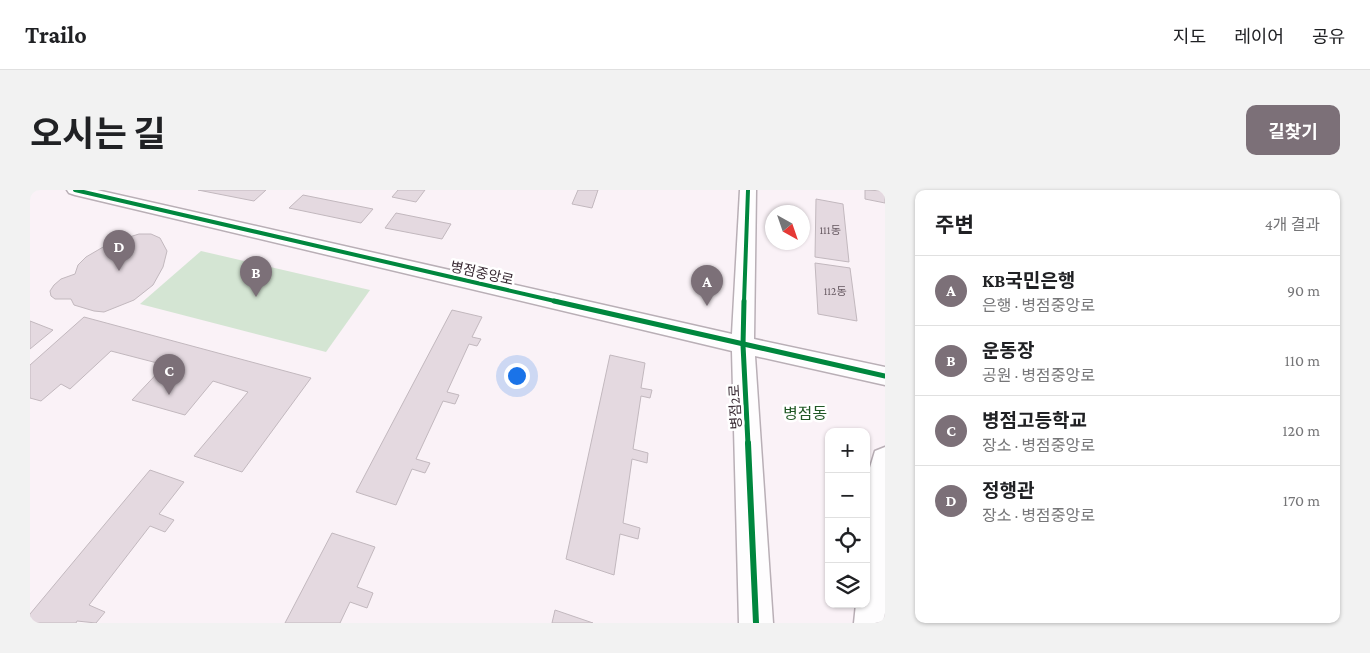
<!DOCTYPE html>
<html lang="ko">
<head>
<meta charset="utf-8">
<style>
  body { margin:0; font-family:"Crimson Pro","Noto Sans KR",serif; background:#f2f2f2; color:#202124 }
  .controls { position:absolute; right:15px; bottom:15px; display:grid; overflow:hidden; border-radius:10px; box-shadow:0 1px 4px #0004 }
  .controls button { width:45px; height:45px; display:grid; place-items:center; padding:0; border:0; border-bottom:1px solid #e0e0e0; background:#fff; color:#202124; font:25px sans-serif }
  .compass { position:absolute; left:735px; top:15px; width:45px; height:45px; border-radius:50%; background:#fff; box-shadow:0 1px 4px #0004; rotate:140deg }
  .you { position:absolute; left:486px; top:185px; width:18px; height:18px; margin:-12px; border:4px solid #fff; border-radius:50%; background:#1a73e8; box-shadow:0 0 0 8px #1a73e833 }
  .badge { display:grid; place-items:center; width:32px; height:32px; border-radius:50%; background:#7c7078; color:#fff; font-size:16px; font-weight:700 }
  .pin { position:absolute; translate:-50% -41px; filter:drop-shadow(0 1px 2px #0008) }
  .pin::after { content:''; position:absolute; top:26px; width:18px; height:15px; background:inherit; clip-path:polygon(0 0,100% 0,50% 100%) }
  .list { margin:0; padding:0; list-style:none }
  h2 { display:flex; justify-content:space-between; align-items:center; height:65px; margin:0; padding:0 20px; font-size:21px }
  h2 small { font-size:16px; font-weight:400; color:#757577 }
  .list li { display:grid; grid-template-columns:32px 1fr auto; gap:15px; align-items:center; box-sizing:border-box; height:70px; padding:0 20px; border-top:1px solid #e0e0e0 }
  .list b { display:block; font-size:19px; white-space:nowrap }
  .list p { margin:0; font-size:16px; white-space:nowrap; color:#757577 }
  .list em { font-size:16px; font-style:normal; color:#757577 }
  .icon { flex:none; width:28px; height:28px; fill:none; stroke:currentColor; stroke-width:2; stroke-linecap:round; stroke-linejoin:round }
  .map { position:relative; flex:none; width:855px; height:433px; overflow:hidden; border-radius:10px }
  header { display:flex; align-items:center; gap:30px; box-sizing:border-box; height:70px; padding:0 25px; background:#fff; border-bottom:1px solid #e0e0e0 }
  header strong { font-size:24px }
  nav { display:flex; gap:28px; margin-inline-start:auto; font-size:18px }
  .intro { display:flex; align-items:center; justify-content:space-between; box-sizing:border-box; height:120px; padding:0 30px }
  h1 { margin:0; font-size:35px }
  .button { padding:12px 22px; border-radius:10px; background:#7c7078; color:#fff; font-size:18px; font-weight:700 }
  main { display:flex; gap:30px; padding:0 30px }
  aside { flex:1; background:#fff; border-radius:10px; box-shadow:0 1px 4px #0004 }
  .map>svg:first-child { display:block }
  .green { fill:#d4e5d3 }
  .building { fill:#e4d9e0; stroke:#c2b8be }
  .lines { fill:none; stroke-linecap:round; stroke-linejoin:round }
  .minor-casing { stroke:#b9afb6; stroke-width:3 }
  .minor { fill:#fefdfe; fill-rule:evenodd }
  .cycleway-far2-casing { stroke:#fff; stroke-width:6 }
  .cycleway-far1-casing { stroke:#fff; stroke-width:8 }
  .cycleway-casing { stroke:#fff; stroke-width:9 }
  .cycleway-far2 { stroke:#00873e; stroke-width:4 }
  .cycleway-far1 { stroke:#00873e; stroke-width:5 }
  .cycleway { stroke:#00873e; stroke-width:6 }
  .labels { text-anchor:middle; stroke-width:5; stroke-linejoin:round; paint-order:stroke }
  .number-label { font-size:11px; fill:#64575f }
  .street-label { font-size:14px; fill:#382a33; stroke:#fff }
  .quarter-label { font-size:16px; fill:#205825; stroke:#fff }
</style>
</head>
<body>
<header>
<strong>Trailo</strong>
<nav><a>지도</a><a>레이어</a><a>공유</a></nav>
</header>
<div class="intro"><h1>오시는 길</h1><a class="button">길찾기</a></div>
<main>
<div class="map">
<svg width="855" height="433" viewBox="0 0 855 433">
  <rect width="100%" height="100%" fill="#faf2f7"/>
  <!-- green -->
  <polygon class="green" points="171,61 340,100 296,162 110,114"/>
  <!-- building -->
  <g class="building">
    <polygon points="168,0 236,0 224,11"/>
    <polygon points="368,0 395,0 386,12 362,7"/>
    <polygon points="548,0 568,0 562,18 542,14"/>
    <polygon points="835,0 855,1 855,13 835,9"/>
    <polygon points="273,5 343,19 331,33 259,18"/>
    <polygon points="786,9 813,14 819,72 785,67"/>
    <polygon points="366,23 421,34 412,49 355,38"/>
    <polygon points="109,44 121,44 130,48 137,61 133,77 123,95 104,110 74,122 64,121 44,115 41,109 25,109 21,106 20,101 24,95 31,89 45,84 48,75 56,67 80,53"/>
    <polygon points="785,73 820,78 827,131 788,124"/>
    <polygon points="422,120 452,127 442,147 451,149 447,156 439,154 417,202 429,205 425,214 413,211 386,269 400,273 395,283 382,279 366,315 326,302"/>
    <polygon points="54,127 281,188 212,282 164,266 218,202 183,191 155,225 102,210 135,175 81,161 40,199 31,194 11,211 0,208 0,175"/>
    <polygon points="0,131 23,140 0,159"/>
    <polygon points="580,165 615,173 611,198 622,200 620,208 611,206 603,259 618,263 617,273 602,269 593,333 610,338 608,349 590,344 584,385 536,369"/>
    <polygon points="120,280 154,292 129,324 144,330 135,342 120,336 59,415 75,422 66,433 47,431 46,433 0,433 0,424"/>
    <polygon points="302,343 345,357 327,397 343,403 337,418 320,412 310,433 255,433"/>
    <polygon points="525,420 563,433 522,433"/>
  </g>
  <g class="lines">
    <defs>
      <g id="minor">
        <polygon points="37,0 67,0 702,144 710,0 726,0 724,149 855,177 855,195 725,166 743,433 709,433 702,161 45,5 39,3"/>
        <polygon points="855,257 855,433 824,433 826,414 836,414 836,291 845,261"/>
      </g>
    </defs>
    <!-- minor casing -->
    <use href="#minor" class="minor-casing"/>
    <!-- minor -->
    <use href="#minor" class="minor"/>
    <defs>
      <g id="cycleway-far2">
        <polyline points="45,0 529,112"/>
        <polyline points="714,112 718,0"/>
      </g>
      <g id="cycleway-far1">
        <polyline points="524,111 855,186"/>
        <polyline points="714,111 713,155 718,254"/>
      </g>
      <polyline id="cycleway" points="718,253 726,433"/>
    </defs>
    <!-- cycleway-far2 casing -->
    <use href="#cycleway-far2" class="cycleway-far2-casing"/>
    <!-- cycleway-far1 casing -->
    <use href="#cycleway-far1" class="cycleway-far1-casing"/>
    <!-- cycleway casing -->
    <use href="#cycleway" class="cycleway-casing"/>
    <!-- cycleway-far2 -->
    <use href="#cycleway-far2" class="cycleway-far2"/>
    <!-- cycleway-far1 -->
    <use href="#cycleway-far1" class="cycleway-far1"/>
    <!-- cycleway -->
    <use href="#cycleway" class="cycleway"/>
  </g>
  <g class="labels">
    <!-- number labels -->
    <g class="number-label">
      <text x="800" y="44">111동</text>
      <text x="805" y="105">112동</text>
    </g>
    <!-- street labels -->
    <g class="street-label">
      <text transform="translate(452 83) rotate(13)" y="5">병점중앙로</text>
      <text transform="translate(705 217) rotate(-93)" y="5">병점2로</text>
    </g>
    <!-- quarter labels -->
    <g class="quarter-label">
      <text x="775" y="229">병점동</text>
    </g>
  </g>
</svg>
<div class="controls">
<button>+</button>
<button>−</button>
<button><svg class="icon" aria-label="locate" viewBox="0 0 24 24"><circle cx="12" cy="12" r="6"/><path d="M12 2v4M12 18v4M2 12h4M18 12h4"/></svg></button>
<button><svg class="icon" aria-label="layers" viewBox="0 0 24 24"><path d="M12 4l9 5-9 5-9-5zM3 14l9 5 9-5"/></svg></button>
</div>
<svg class="compass" viewBox="-18 -18 36 36"><path d="M0-13l5 13h-10z" fill="#e53935"/><path d="M0 13l5-13h-10z" fill="#757577"/></svg>
<div class="you"></div>
<div class="pin badge" style="left:677px;top:116px">A</div>
<div class="pin badge" style="left:226px;top:107px">B</div>
<div class="pin badge" style="left:139px;top:205px">C</div>
<div class="pin badge" style="left:89px;top:81px">D</div>
</div>
<aside>
<h2>주변<small>4개 결과</small></h2>
<ul class="list">
<li><span class="badge">A</span><div><b>KB국민은행</b><p>은행 · 병점중앙로</p></div><em>90 m</em></li>
<li><span class="badge">B</span><div><b>운동장</b><p>공원 · 병점중앙로</p></div><em>110 m</em></li>
<li><span class="badge">C</span><div><b>병점고등학교</b><p>장소 · 병점중앙로</p></div><em>120 m</em></li>
<li><span class="badge">D</span><div><b>정행관</b><p>장소 · 병점중앙로</p></div><em>170 m</em></li>
</ul>
</aside>
</main>
</body>
</html>
